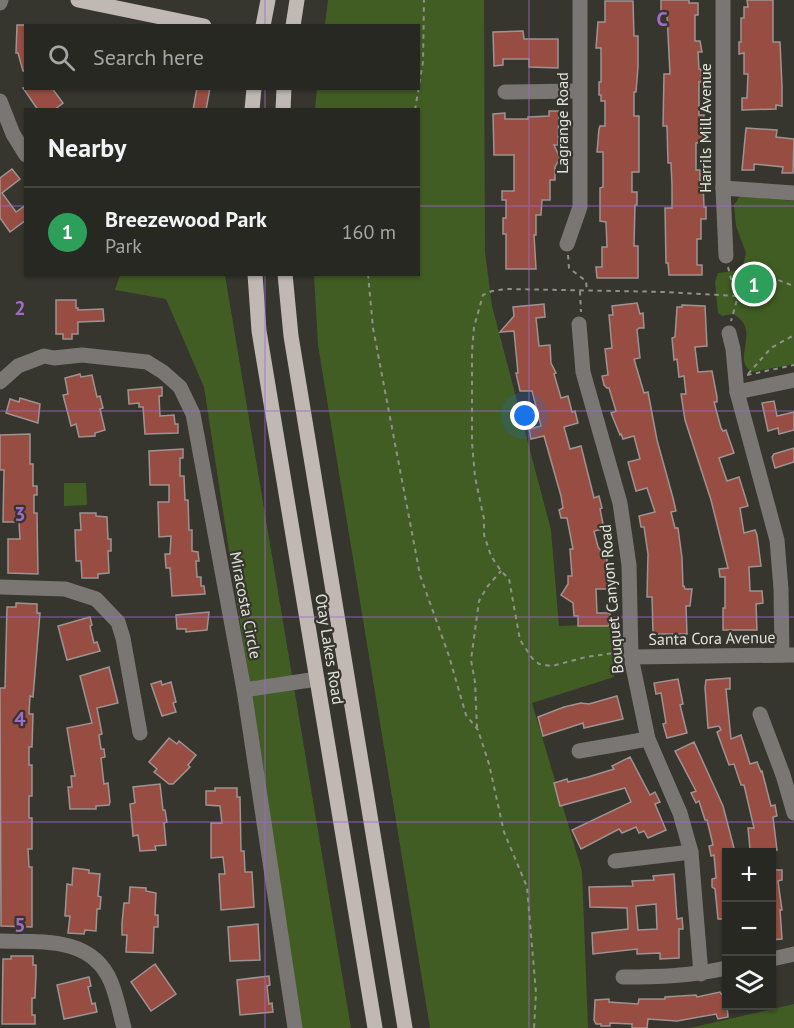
<!DOCTYPE html>
<html lang="en">
<head>
<meta charset="utf-8">
<style>
  body { margin:0; font-family:"PT Sans",sans-serif; background:#30302a; color:#f1f3f6 }
  .controls { position:absolute; right:18px; bottom:18px; display:grid; overflow:hidden; border-radius:0px; box-shadow:0 2px 4px #0004 }
  .controls button { width:54px; height:54px; display:grid; place-items:center; padding:0; border:0; border-bottom:2px solid #444440; background:#282822; color:#f1f3f6; font:30px sans-serif }
  .you { position:absolute; left:525px; top:416px; width:21px; height:21px; margin:-15px; border:4px solid #fff; border-radius:50%; background:#1a73e8; box-shadow:0 0 0 9px #1a73e833 }
  .badge { display:grid; place-items:center; width:39px; height:39px; border-radius:50%; background:#8c9099; color:#fff; font-size:20px; font-weight:700 }
  .pin { position:absolute; translate:-50% -50%; border:3px solid #fff; box-shadow:0 2px 6px #0006 }
  .list { margin:0; padding:0; list-style:none }
  h2 { display:flex; justify-content:space-between; align-items:center; height:78px; margin:0; padding:0 24px; font-size:26px }
  h2 small { font-size:20px; font-weight:400; color:#a5a6a5 }
  .list li { display:grid; grid-template-columns:39px 1fr auto; gap:18px; align-items:center; box-sizing:border-box; height:90px; padding:0 24px; border-top:2px solid #444440 }
  .list b { display:block; font-size:22px; white-space:nowrap }
  .list p { margin:0; font-size:20px; white-space:nowrap; color:#a5a6a5 }
  .list em { font-size:20px; font-style:normal; color:#a5a6a5 }
  .icon { flex:none; width:33px; height:33px; fill:none; stroke:currentColor; stroke-width:2; stroke-linecap:round; stroke-linejoin:round }
  .map { position:relative; flex:none; width:794px; height:1028px; overflow:hidden }
  .search { position:absolute; background:#282822; box-shadow:0 2px 4px #0004; left:24px; top:24px; width:396px; height:66px; display:flex; align-items:center; gap:15px; box-sizing:border-box; padding:0 21px; border-radius:0px; color:#a5a6a5; font-size:22px }
  .panel { position:absolute; background:#282822; box-shadow:0 2px 4px #0004; left:24px; top:108px; width:396px; height:168px; border-radius:0px }
  .map>svg:first-child { display:block }
  .green { fill:#415d24 }
  .building { fill:#984d42; stroke:#9d9392; stroke-width:1.5; fill-rule:evenodd }
  .lines { fill:none; stroke-linecap:round; stroke-linejoin:round }
  .path { stroke:#90908a; stroke-width:2; stroke-dasharray:4.5 4.5; stroke-linecap:butt }
  .minor { stroke:#7a7674; stroke-width:15 }
  .major { stroke:#bfb8b3; stroke-width:15 }
  .grid { fill:none; stroke:#9f6cca; stroke-width:1.5; stroke-opacity:0.55 }
  .labels { text-anchor:middle; stroke-width:4.5; stroke-linejoin:round; paint-order:stroke }
  .street-label { font-size:16px; fill:#e2e2dd; stroke:#36352e }
  .grid-label { font-size:20px; text-anchor:middle; font-weight:bold; fill:#9f6cca; stroke:#36352e; stroke-width:4.5; stroke-linejoin:round; paint-order:stroke }
</style>
</head>
<body>
<div class="map">
<svg width="794" height="1028" viewBox="0 0 794 1028">
  <rect width="100%" height="100%" fill="#36352e"/>
  <!-- green -->
  <g class="green">
    <polygon points="328,0 484,0 485,252 492,306 551,530 559,626 613,624 614,677 532,703 582,871 588,1028 430,1028 318,345 314,275 418,274 418,110 315,109 317,89 418,88 418,26 325,25"/>
    <path d="M740,196L794,201V364L752,372C730,359 763,330 733,314L722,316L718,313L715,282L718,273L735,271L743,265L746,253L736,226L734,205Z"/>
    <polygon points="120,275 225,275 351,1028 302,1028 204,387 166,299 115,290"/>
    <polygon points="64,483 86,483 87,505 64,506"/>
    <polygon points="794,1004 794,1028 690,1028"/>
  </g>
  <!-- building -->
  <g class="building">
    <polygon points="661,0 689,0 689,3 698,3 698,15 695,15 695,41 700,41 702,52 698,52 699,69 701,69 702,82 699,82 699,115 704,115 704,126 702,126 702,142 696,143 696,170 700,170 700,181 703,181 704,207 706,207 706,219 701,219 701,239 697,239 697,265 702,265 702,275 669,275 668,263 666,263 665,208 672,208 672,185 671,163 668,163 667,126 663,126 664,74 670,74 667,15 661,15"/>
    <polygon points="747,0 773,0 773,42 780,42 782,86 782,106 776,105 776,109 742,110 742,98 747,98 748,74 744,74 744,53 739,54 739,42 741,42 741,18 744,18 744,7 748,7"/>
    <polygon points="605,1 633,1 634,36 638,36 638,67 636,92 634,92 634,116 639,116 639,172 632,172 632,192 637,192 637,205 635,205 634,246 638,246 638,278 597,278 596,267 602,267 602,247 607,247 606,222 600,221 600,188 603,187 603,152 597,152 599,129 600,126 605,126 605,101 601,101 601,95 599,95 599,82 601,82 601,48 596,48 598,22 605,22"/>
    <polygon points="17,25 26,25 26,71 23,71 18,53 16,53"/>
    <polygon points="523,31 524,39 558,39 558,68 529,67 529,59 503,59 503,65 494,66 493,32"/>
    <polygon points="23,88 52,88 63,103 54,110 38,110"/>
    <polygon points="197,88 210,88 206,110 193,110"/>
    <polygon points="549,111 559,111 558,145 554,145 560,158 555,167 555,180 550,180 550,200 542,200 541,215 536,215 536,235 534,235 536,269 506,269 506,234 503,234 503,218 506,218 506,200 502,200 502,191 514,191 514,155 494,155 493,114 505,113 505,119 528,119 528,117 549,116"/>
    <polygon points="746,128 777,130 776,137 794,139 793,173 782,173 783,167 754,164 754,170 742,170"/>
    <polygon points="12,169 20,179 2,193 16,212 26,205 26,220 10,232 0,218 0,178"/>
    <polygon points="56,300 76,300 76,308 78,308 78,310 103,309 104,321 78,322 78,334 72,334 72,339 63,339 63,334 56,334"/>
    <polygon points="637,303 640,314 643,313 644,328 639,328 637,330 640,358 634,359 644,393 648,392 657,440 673,498 676,511 671,512 675,528 678,528 682,558 683,586 684,586 685,589 692,589 690,606 686,606 687,634 653,634 652,597 647,597 648,554 644,527 641,527 639,516 655,512 647,488 636,491 628,462 640,459 634,436 623,439 621,434 620,435 611,413 616,411 609,388 607,388 604,385 602,376 608,375 605,349 612,348 609,315 613,315 612,306"/>
    <polygon points="544,304 545,317 536,318 539,346 550,345 551,363 556,373 554,374 561,398 568,396 572,412 575,411 578,423 564,427 570,449 581,446 594,498 599,496 602,508 600,509 604,529 594,531 598,547 607,559 608,589 596,589 597,613 610,613 610,625 607,626 578,626 578,616 574,616 573,603 561,595 568,584 568,576 572,576 570,549 573,549 567,518 561,518 559,510 563,508 561,496 544,436 531,439 529,429 541,426 532,391 520,391 516,373 518,373 514,331 500,332 514,316 513,307"/>
    <polygon points="682,305 705,306 707,346 695,347 698,372 712,371 717,397 717,402 714,402 721,428 723,431 726,430 734,453 719,458 727,481 739,477 748,506 740,508 744,533 755,530 757,535 761,566 749,567 750,591 762,591 763,603 756,604 757,630 723,630 723,608 725,608 725,577 720,577 719,569 728,568 711,500 685,420 681,394 686,394 684,376 679,377 677,359 674,360 672,338 675,337 677,307 682,307"/>
    <polygon points="80,374 81,377 92,375 97,397 100,396 103,408 100,409 105,430 95,433 95,436 79,437 76,424 71,426 68,414 63,395 68,394 65,378"/>
    <polygon points="162,387 162,396 159,396 160,416 174,415 175,424 178,424 178,433 145,434 143,407 139,407 139,403 129,404 128,390"/>
    <polygon points="20,398 40,404 38,423 6,413 10,399 19,402"/>
    <polygon points="774,401 777,416 794,412 794,430 779,434 778,428 768,431 762,403"/>
    <polygon points="30,434 30,464 33,464 33,486 37,486 37,495 34,495 34,513 37,513 38,574 8,573 8,539 20,539 19,522 3,522 4,470 0,470 0,435"/>
    <polygon points="794,448 794,462 775,468 772,457 774,454"/>
    <polygon points="183,449 183,458 180,458 180,476 184,476 185,500 188,500 189,530 192,530 192,551 198,552 199,561 196,561 197,577 201,577 201,586 204,586 205,594 172,596 170,568 166,568 165,554 170,554 171,536 159,537 158,502 169,502 169,485 150,485 149,451"/>
    <polygon points="80,513 96,513 96,516 107,517 108,539 111,539 111,551 108,551 109,573 98,574 98,578 82,578 81,561 76,561 75,530 81,530"/>
    <polygon points="16,603 37,604 37,613 40,613 33,697 30,696 29,714 33,714 32,747 29,747 29,765 32,765 32,796 29,796 29,818 32,818 32,849 28,849 29,867 32,867 32,927 1,926 0,688 5,688 7,607 16,607"/>
    <polygon points="209,612 207,630 186,632 186,629 177,629 176,615"/>
    <polygon points="90,617 92,625 90,626 94,643 97,642 100,651 67,660 58,626"/>
    <polygon points="109,667 118,703 97,708 102,734 99,735 101,749 104,749 105,757 101,758 104,784 108,783 110,802 109,805 96,806 96,809 70,809 68,787 72,787 71,776 75,776 67,728 92,723 80,676"/>
    <polygon points="730,678 730,689 726,689 731,739 741,735 750,764 757,762 761,772 762,771 771,806 775,805 777,816 773,817 777,850 755,852 755,849 750,849 748,828 754,828 744,785 741,785 734,764 729,765 717,732 721,730 719,726 708,728 705,688 706,680"/>
    <polygon points="678,679 683,704 680,705 687,733 667,738 663,724 666,723 661,693 656,694 654,683"/>
    <polygon points="161,681 162,685 171,682 176,702 173,703 176,712 162,716 151,684"/>
    <polygon points="617,696 623,719 584,728 583,723 543,736 538,717 564,707 581,703 589,704"/>
    <polygon points="169,738 177,744 179,741 196,755 188,765 190,767 173,784 169,784 154,772 157,769 149,762"/>
    <polygon points="694,742 723,806 735,852 726,852 726,919 718,919 715,889 712,887 712,879 716,878 714,855 711,856 709,846 713,845 707,820 705,820 699,801 696,803 691,793 696,791 675,751"/>
    <polygon points="630,757 650,795 655,792 660,802 655,804 666,830 648,838 644,831 639,833 636,827 622,833 619,829 581,849 572,830 631,802 625,788 560,806 554,783 567,779 568,782 588,777 614,769 612,766"/>
    <polygon points="160,784 163,810 165,810 167,822 164,823 166,845 155,846 156,850 140,851 138,835 133,836 132,824 130,804 135,803 133,787"/>
    <polygon points="215,788 237,788 237,797 240,797 241,851 244,851 245,872 252,872 254,907 221,910 219,874 225,874 223,857 211,858 211,823 222,823 220,806 206,805 206,791 215,791"/>
    <polygon points="73,868 89,870 89,873 100,874 98,896 101,897 100,909 97,909 96,931 85,930 84,934 68,933 70,916 65,916 67,884 72,885"/>
    <polygon points="771,870 782,870 782,880 778,881 782,910 780,910 782,939 771,940"/>
    <path d="M674,874L677,919L682,918L683,929H679V958L660,959V953L637,954V949L593,954L592,933L628,929L627,908L590,907L589,887L633,886L632,881L654,880L653,876ZM656,904L657,929L638,930L636,906Z"/>
    <polygon points="130,887 146,888 146,891 156,893 155,915 158,915 158,927 154,927 153,953 126,952 127,935 122,935 122,923 124,903 129,903"/>
    <polygon points="258,924 260,960 230,961 228,927"/>
    <polygon points="11,956 33,956 33,965 36,965 36,974 35,998 32,998 32,1015 35,1015 35,1024 2,1024 3,959 11,959"/>
    <polygon points="155,964 176,994 151,1011 131,982"/>
    <polygon points="269,976 270,985 267,986 269,1004 272,1003 273,1012 240,1015 237,980"/>
    <polygon points="89,977 91,986 88,987 92,1004 95,1003 97,1012 64,1019 57,985"/>
    <polygon points="720,992 721,994 726,993 728,1017 718,1019 716,1014 677,1021 648,1019 647,1028 632,1028 632,1024 610,1023 610,1026 601,1026 601,1024 596,1024 594,1020 595,1000 609,999 609,1002 638,1004 639,999 665,999 665,997 696,995 697,997"/>
  </g>
  <g class="lines">
    <!-- path -->
    <g class="path">
      <polyline points="415,110 423,62 424,0"/>
      <polyline points="568,255 569,268 586,281 587,291"/>
      <polyline points="728,267 733,287 738,296 731,321"/>
      <polyline points="368,274 373,328 420,575 449,656 466,715 478,730 489,764 504,832 527,887 536,993 534,1028"/>
      <polyline points="580,291 581,312"/>
      <polyline points="748,374 771,348 794,335"/>
      <polyline points="747,375 794,365"/>
      <path d="M620,655L614,653L586,657L552,666L539,664L532,658L520,640L509,579L501,571L491,556L484,535V519L475,477L472,442V352L474,327L483,295L492,291L506,289L667,292L738,296C757,269 767,276 794,286"/>
      <polyline points="477,728 475,682 471,660 479,601 487,587 501,571"/>
    </g>
    <!-- minor -->
    <g class="minor">
      <polyline points="723,0 723,188 726,256"/>
      <polyline points="0,3 1,0"/>
      <polyline points="505,92 579,91"/>
      <polyline points="0,101 13,134 26,155"/>
      <polyline points="723,188 794,193"/>
      <polyline points="567,244 580,207 580,0"/>
      <polyline points="579,324 583,372 620,503 629,565 631,657 648,739 680,813 691,852 701,974"/>
      <polyline points="729,333 733,349 737,392 777,540 781,589 782,655"/>
      <polyline points="0,382 18,366 44,356 54,358 82,355 147,362 163,372 180,387 193,414 244,690 295,1028"/>
      <polyline points="737,392 794,380"/>
      <polyline points="0,587 65,589 96,599 118,622 123,638 140,733"/>
      <polyline points="631,657 794,655"/>
      <polyline points="244,690 317,679"/>
      <polyline points="760,714 783,775 794,813"/>
      <polyline points="579,751 648,739"/>
      <polyline points="615,861 691,852"/>
      <path d="M0,941C41,942 92,936 111,982C117,997 120,1013 124,1028"/>
      <polyline points="772,959 794,954"/>
      <path d="M623,977C658,977 692,976 726,968"/>
    </g>
    <!-- major -->
    <g class="major">
      <polyline points="78,0 204,26"/>
      <polyline points="263,26 268,0"/>
      <polyline points="293,26 297,0"/>
      <polyline points="252,110 254,88"/>
      <polyline points="283,110 284,88"/>
      <polyline points="255,274 259,331 375,1028"/>
      <polyline points="285,274 291,336 405,1028"/>
    </g>
  </g>
  <!-- grid -->
  <path class="grid" d="M265,0V26M529,0V1028M265,88V110M0,206H26M418,206H794M265,274V1028M0,411H794M0,617H794M0,822H794"/>
  <g class="labels">
    <!-- street labels -->
    <g class="street-label">
      <text transform="translate(562 123) rotate(-90)" y="6">Lagrange Road</text>
      <text transform="translate(705 128) rotate(-90)" y="6">Harrils Mill Avenue</text>
      <text transform="translate(611 599) rotate(-95)" y="6">Bouquet Canyon Road</text>
      <text transform="translate(246 605) rotate(79)" y="6">Miracosta Circle</text>
      <text transform="translate(712 638) rotate(-1)" y="6">Santa Cora Avenue</text>
      <text transform="translate(330 649) rotate(81)" y="6">Otay Lakes Road</text>
    </g>
  </g>
  <g class="grid-label">
    <text x="662" y="26">C</text>
    <text x="20" y="315">2</text>
    <text x="20" y="521">3</text>
    <text x="20" y="726">4</text>
    <text x="20" y="932">5</text>
  </g>
</svg>
<div class="controls">
<button>+</button>
<button>−</button>
<button><svg class="icon" aria-label="layers" viewBox="0 0 24 24"><path d="M12 4l9 5-9 5-9-5zM3 14l9 5 9-5"/></svg></button>
</div>
<div class="you"></div>
<div class="pin badge" style="left:754px;top:284px;background:#2e9e5b">1</div>
<div class="search"><svg class="icon" aria-label="search" viewBox="0 0 24 24"><circle cx="10" cy="10" r="6"/><path d="M15 15l6 6"/></svg>Search here</div>
<section class="panel">
<h2>Nearby<small></small></h2>
<ul class="list">
<li><span class="badge" style="background:#2e9e5b">1</span><div><b>Breezewood Park</b><p>Park</p></div><em>160 m</em></li>
</ul>
</section>
</div>
</body>
</html>
